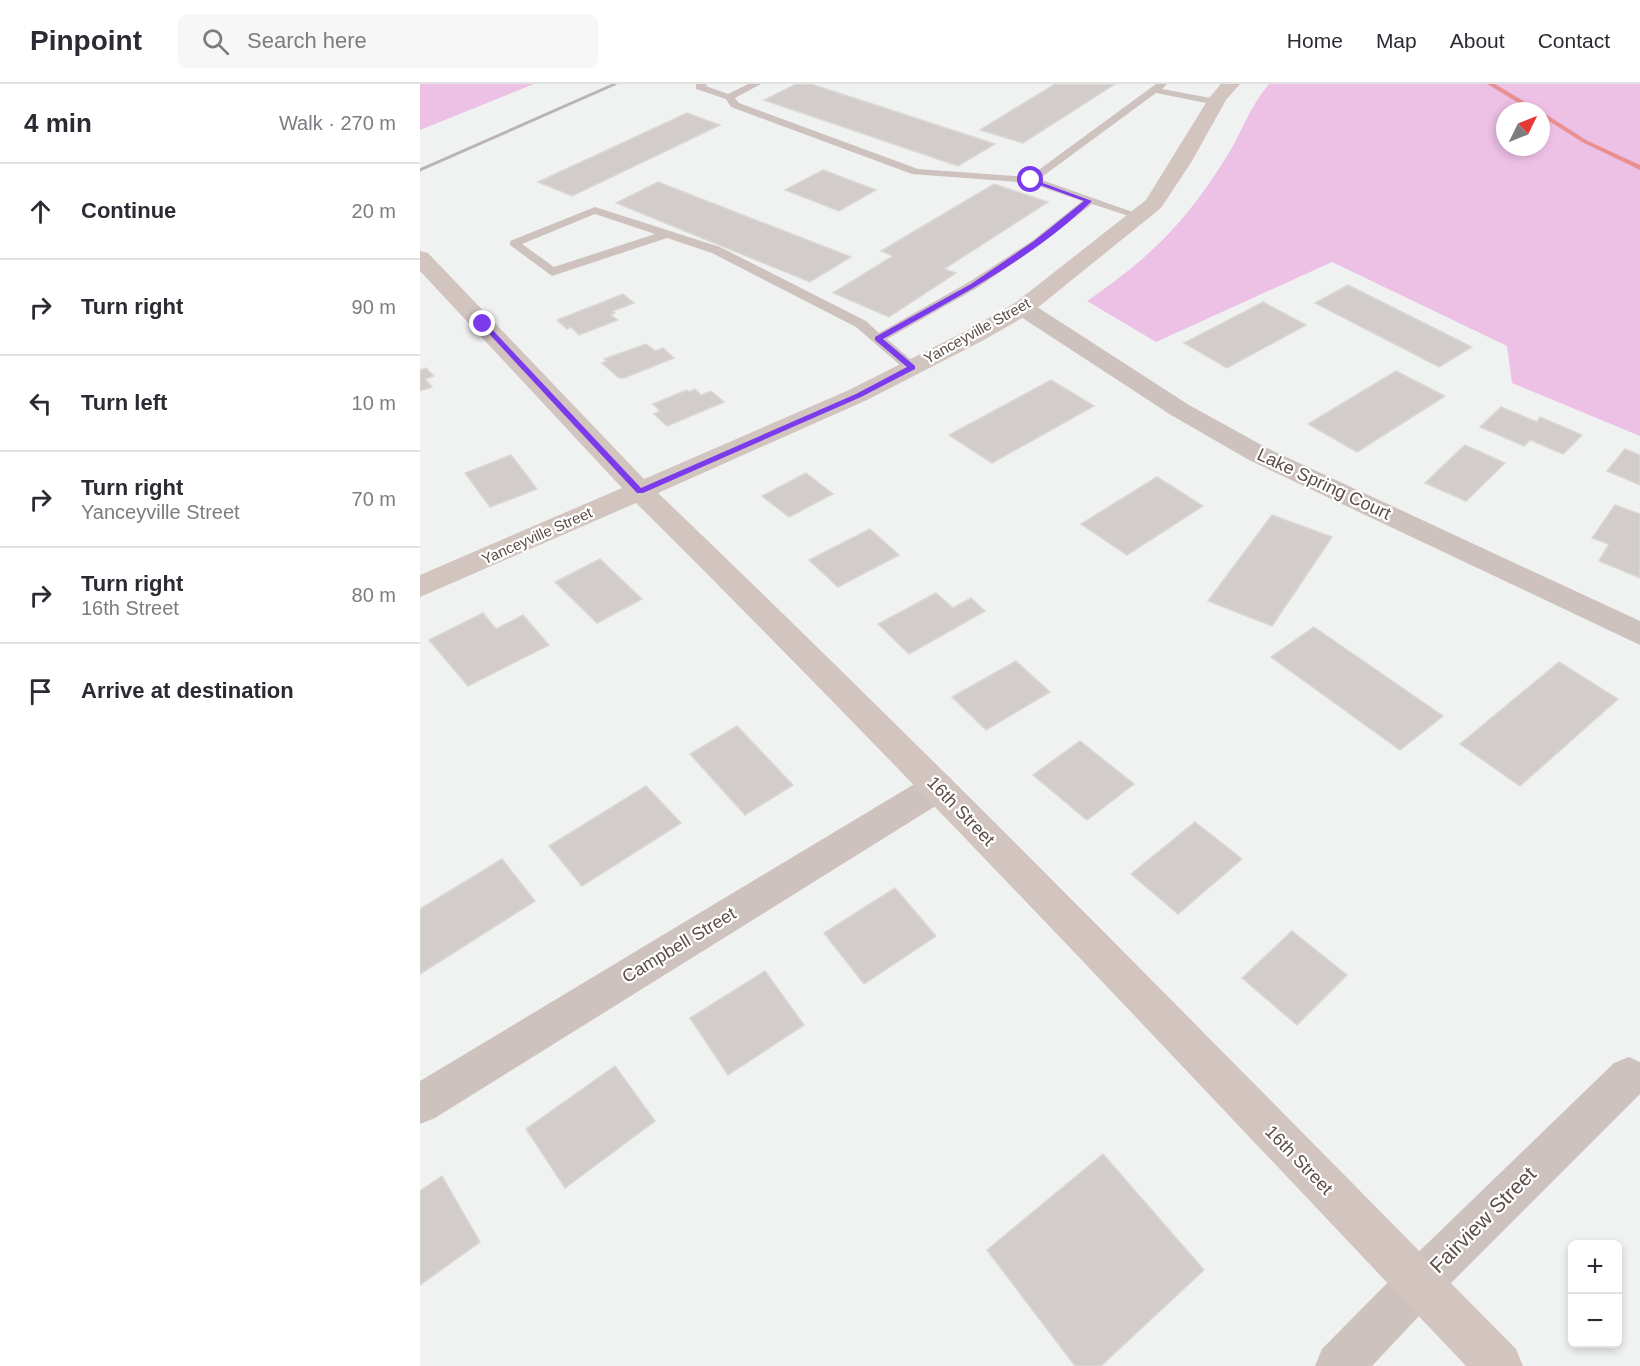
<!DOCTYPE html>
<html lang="en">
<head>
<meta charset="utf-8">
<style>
  body { margin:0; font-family:Arial,sans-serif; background:#f7f7f7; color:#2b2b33 }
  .controls { position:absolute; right:18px; bottom:18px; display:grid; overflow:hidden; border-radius:9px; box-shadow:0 3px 9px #0003 }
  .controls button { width:54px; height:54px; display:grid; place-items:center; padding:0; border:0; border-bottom:2px solid #e1e1e2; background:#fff; color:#2b2b33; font:30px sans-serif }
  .compass { position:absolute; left:1076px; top:18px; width:54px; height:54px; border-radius:50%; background:#fff; box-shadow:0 3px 9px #0003; rotate:47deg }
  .stop { position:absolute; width:18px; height:18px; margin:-14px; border:4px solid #7c3aed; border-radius:50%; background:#fff }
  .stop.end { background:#7c3aed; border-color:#fff; box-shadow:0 2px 6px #0008 }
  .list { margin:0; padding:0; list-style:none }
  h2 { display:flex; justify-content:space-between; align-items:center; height:78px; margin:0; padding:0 24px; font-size:26px }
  h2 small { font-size:20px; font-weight:400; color:#7c7c81 }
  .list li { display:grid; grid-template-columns:39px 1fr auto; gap:18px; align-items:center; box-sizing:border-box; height:96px; padding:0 24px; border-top:2px solid #e1e1e2 }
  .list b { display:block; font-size:22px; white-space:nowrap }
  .list p { margin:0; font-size:20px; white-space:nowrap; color:#7c7c81 }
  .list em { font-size:20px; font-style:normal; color:#7c7c81 }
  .icon { flex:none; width:33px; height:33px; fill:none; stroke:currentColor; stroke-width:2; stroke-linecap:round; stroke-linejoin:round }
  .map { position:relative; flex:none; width:1220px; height:1282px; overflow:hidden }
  header { display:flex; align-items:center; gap:36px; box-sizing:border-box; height:84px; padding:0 30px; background:#fff; border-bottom:2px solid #e1e1e2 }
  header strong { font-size:28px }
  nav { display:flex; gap:33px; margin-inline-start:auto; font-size:21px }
  .search { width:420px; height:54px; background:#f7f7f7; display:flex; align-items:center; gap:15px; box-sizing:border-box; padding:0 21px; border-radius:9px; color:#7c7c81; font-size:22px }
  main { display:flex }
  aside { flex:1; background:#fff }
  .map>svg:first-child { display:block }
  .green { fill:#edc0e6; fill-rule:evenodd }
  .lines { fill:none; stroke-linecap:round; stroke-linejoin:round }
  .stream { fill:#e89091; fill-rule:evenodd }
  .building { fill:#d2cdca; stroke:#dbd7d4; stroke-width:1.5 }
  .lane { fill:#cec2be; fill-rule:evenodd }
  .street { fill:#cec2be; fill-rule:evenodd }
  .secondary { fill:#d2c4be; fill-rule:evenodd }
  .rail { stroke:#bab5b2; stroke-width:3 }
  .route { fill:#7c3aed }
  .labels { text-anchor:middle; stroke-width:4.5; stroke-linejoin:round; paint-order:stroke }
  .far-street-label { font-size:15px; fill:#5c4d48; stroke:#fff }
  .street-label { font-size:18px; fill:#5c4d48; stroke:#fff }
  .near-street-label { font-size:21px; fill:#5c4d48; stroke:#fff }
</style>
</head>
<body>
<header>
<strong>Pinpoint</strong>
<div class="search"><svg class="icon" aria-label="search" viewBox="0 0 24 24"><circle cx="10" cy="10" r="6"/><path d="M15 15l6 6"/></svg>Search here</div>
<nav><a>Home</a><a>Map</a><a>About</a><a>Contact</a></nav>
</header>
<main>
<aside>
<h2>4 min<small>Walk · 270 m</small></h2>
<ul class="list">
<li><svg class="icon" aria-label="ahead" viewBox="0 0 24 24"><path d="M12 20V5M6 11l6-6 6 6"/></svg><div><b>Continue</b></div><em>20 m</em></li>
<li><svg class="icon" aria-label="right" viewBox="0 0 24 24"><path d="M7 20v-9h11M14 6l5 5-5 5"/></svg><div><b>Turn right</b></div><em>90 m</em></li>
<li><svg class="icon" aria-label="left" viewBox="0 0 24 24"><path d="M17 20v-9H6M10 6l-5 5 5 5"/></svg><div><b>Turn left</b></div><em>10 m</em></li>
<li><svg class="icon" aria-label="right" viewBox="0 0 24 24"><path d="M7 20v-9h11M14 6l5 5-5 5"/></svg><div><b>Turn right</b><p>Yanceyville Street</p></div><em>70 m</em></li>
<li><svg class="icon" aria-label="right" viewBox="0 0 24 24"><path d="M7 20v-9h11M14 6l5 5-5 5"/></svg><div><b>Turn right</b><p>16th Street</p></div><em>80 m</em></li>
<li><svg class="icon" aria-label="arrive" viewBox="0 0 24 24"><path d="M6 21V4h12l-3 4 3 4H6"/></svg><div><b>Arrive at destination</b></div></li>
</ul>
</aside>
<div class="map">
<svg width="1220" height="1282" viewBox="0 0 1220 1282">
  <rect width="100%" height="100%" fill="#f0f2f1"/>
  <!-- green -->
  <g class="green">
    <polygon points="0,0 114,0 0,46"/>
    <path d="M849,0H1220V352L1092,299L1087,262L912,178L736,258L667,217C731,173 766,138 807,72C822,48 830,22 849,0ZM1085,27H1121V63H1085Z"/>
  </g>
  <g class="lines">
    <!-- stream -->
    <g class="stream">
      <polygon points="1067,0 1075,0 1120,27 1112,27"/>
      <polygon points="1121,27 1166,56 1220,81 1220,86 1162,58 1121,32"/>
    </g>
  </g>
  <!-- building -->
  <g class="building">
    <polygon points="376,0 391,0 575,60 538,82 344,16"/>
    <polygon points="635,0 695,0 603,59 560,46"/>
    <polygon points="267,29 300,41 152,112 118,98"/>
    <polygon points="403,86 456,106 419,127 365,106"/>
    <polygon points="238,98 431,173 390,198 196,119"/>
    <polygon points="574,100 628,118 524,185 536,189 469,233 413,209 473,172 461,167"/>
    <polygon points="928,201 1052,263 1019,283 895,219"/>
    <polygon points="203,210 214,219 193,227 195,229 191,231 198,236 159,251 151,243 147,245 137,236"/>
    <polygon points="843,218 886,241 807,284 764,259"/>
    <polygon points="226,260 235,267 243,264 254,274 204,294 199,294 182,279 187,277 184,275"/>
    <polygon points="6,284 14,292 5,295 12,303 0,307 0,286"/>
    <polygon points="976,287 1025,312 937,368 888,340"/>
    <polygon points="631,296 674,322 572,379 529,351"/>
    <polygon points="275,305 281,311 291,307 304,318 247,342 234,330 240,327 233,320 267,306 269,308"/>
    <polygon points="1081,323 1117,338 1120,333 1162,351 1143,370 1110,356 1104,362 1060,343"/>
    <polygon points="1045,361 1085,379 1046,417 1005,399"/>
    <polygon points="1205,365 1220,371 1220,401 1187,387"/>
    <polygon points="91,371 117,405 70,423 45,389"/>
    <polygon points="386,389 413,410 369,433 342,412"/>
    <polygon points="737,393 783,422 707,471 661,440"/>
    <polygon points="1195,421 1220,430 1220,494 1179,477 1189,460 1172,454"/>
    <polygon points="852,431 912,453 852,542 788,517"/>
    <polygon points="450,445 479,471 418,503 389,476"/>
    <polygon points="180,475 222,515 177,539 135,498"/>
    <polygon points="516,509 533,524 551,514 565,527 489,570 458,540"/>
    <polygon points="63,529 76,545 103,531 129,561 48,602 9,556"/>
    <polygon points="894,543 1023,632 980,666 851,573"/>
    <polygon points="596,577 630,608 566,646 532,613"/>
    <polygon points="1139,578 1198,615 1100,702 1040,660"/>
    <polygon points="317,642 373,701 325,731 270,670"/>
    <polygon points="660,657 714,700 667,736 613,691"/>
    <polygon points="226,702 261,739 162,802 129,762"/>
    <polygon points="775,738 822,775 758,830 711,790"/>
    <polygon points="82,775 115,817 0,890 0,825"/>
    <polygon points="475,804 516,852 444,900 404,849"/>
    <polygon points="872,847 927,891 877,941 822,894"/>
    <polygon points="345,887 384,941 308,991 270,934"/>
    <polygon points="195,982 235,1037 145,1104 106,1045"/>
    <polygon points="683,1070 784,1186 681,1282 655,1282 567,1166"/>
    <polygon points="22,1092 60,1158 0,1201 0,1107"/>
  </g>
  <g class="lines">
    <!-- lane -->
    <path class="lane" d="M276,0H287L286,2L308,10L328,0H341L315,14L319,19L498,85L609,93L736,0H747L742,5L796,15L801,18L796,21L736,9L619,95L724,132L718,135L672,120L620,161L557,204L467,255L497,281L499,284L492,288L487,287L436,243L292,169L247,154L132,192L90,161V157L175,123L300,163L446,237L459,249L549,198L612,157L662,117L610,99L492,90L311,23L306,15L276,5ZM175,130L235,150L134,183L102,160Z"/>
    <!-- street -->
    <g class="street">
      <polygon points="603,217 611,219 769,321 847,364 1220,537 1220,561 829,376 751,331 595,229 591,224 595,219"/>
      <polygon points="518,689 530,693 535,703 530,713 15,1034 0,1040 0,997 506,693"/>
      <polygon points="1209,973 1220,978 1220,1010 1015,1215 952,1282 895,1282 902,1265 983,1183 1194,979"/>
    </g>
    <!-- secondary -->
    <path class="secondary" d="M801,0H820L806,16L772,77L741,124L611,229L562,257L447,316L238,409C530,688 812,978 1096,1265L1103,1282H1046C771,992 499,700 216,419L0,513V491L202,404L0,187V167L8,169L224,395L429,306L546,247L595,219L726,116L789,14Z"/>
    <!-- rail -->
    <polyline class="rail" points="0,86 195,0"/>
  </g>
  <!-- route -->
  <path class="route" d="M609,94L672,117C612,175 535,214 463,255L495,282V285L441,313L223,409H217L60,240L65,238L221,404L436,310L487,283L455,256V253L551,200L614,157L664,117L609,97Z"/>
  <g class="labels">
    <!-- far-street labels -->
    <g class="far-street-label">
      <text transform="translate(557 247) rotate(-29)" y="5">Yanceyville Street</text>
      <text transform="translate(117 452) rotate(-24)" y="5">Yanceyville Street</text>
    </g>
    <!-- street labels -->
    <g class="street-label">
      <text transform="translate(904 400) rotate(25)" y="6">Lake Spring Court</text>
      <text transform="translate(541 727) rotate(46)" y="6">16th Street</text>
      <text transform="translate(259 861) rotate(-31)" y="6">Campbell Street</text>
      <text transform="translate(879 1076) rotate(46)" y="6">16th Street</text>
    </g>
    <!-- near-street labels -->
    <g class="near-street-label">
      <text transform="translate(1063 1136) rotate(-45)" y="7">Fairview Street</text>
    </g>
  </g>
</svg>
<div class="controls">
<button>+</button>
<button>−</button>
</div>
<svg class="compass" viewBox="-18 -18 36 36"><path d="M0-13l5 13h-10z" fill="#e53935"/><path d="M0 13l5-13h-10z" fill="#7c7c81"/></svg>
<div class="stop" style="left:611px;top:96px"></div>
<div class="stop end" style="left:63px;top:240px"></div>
</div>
</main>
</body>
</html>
